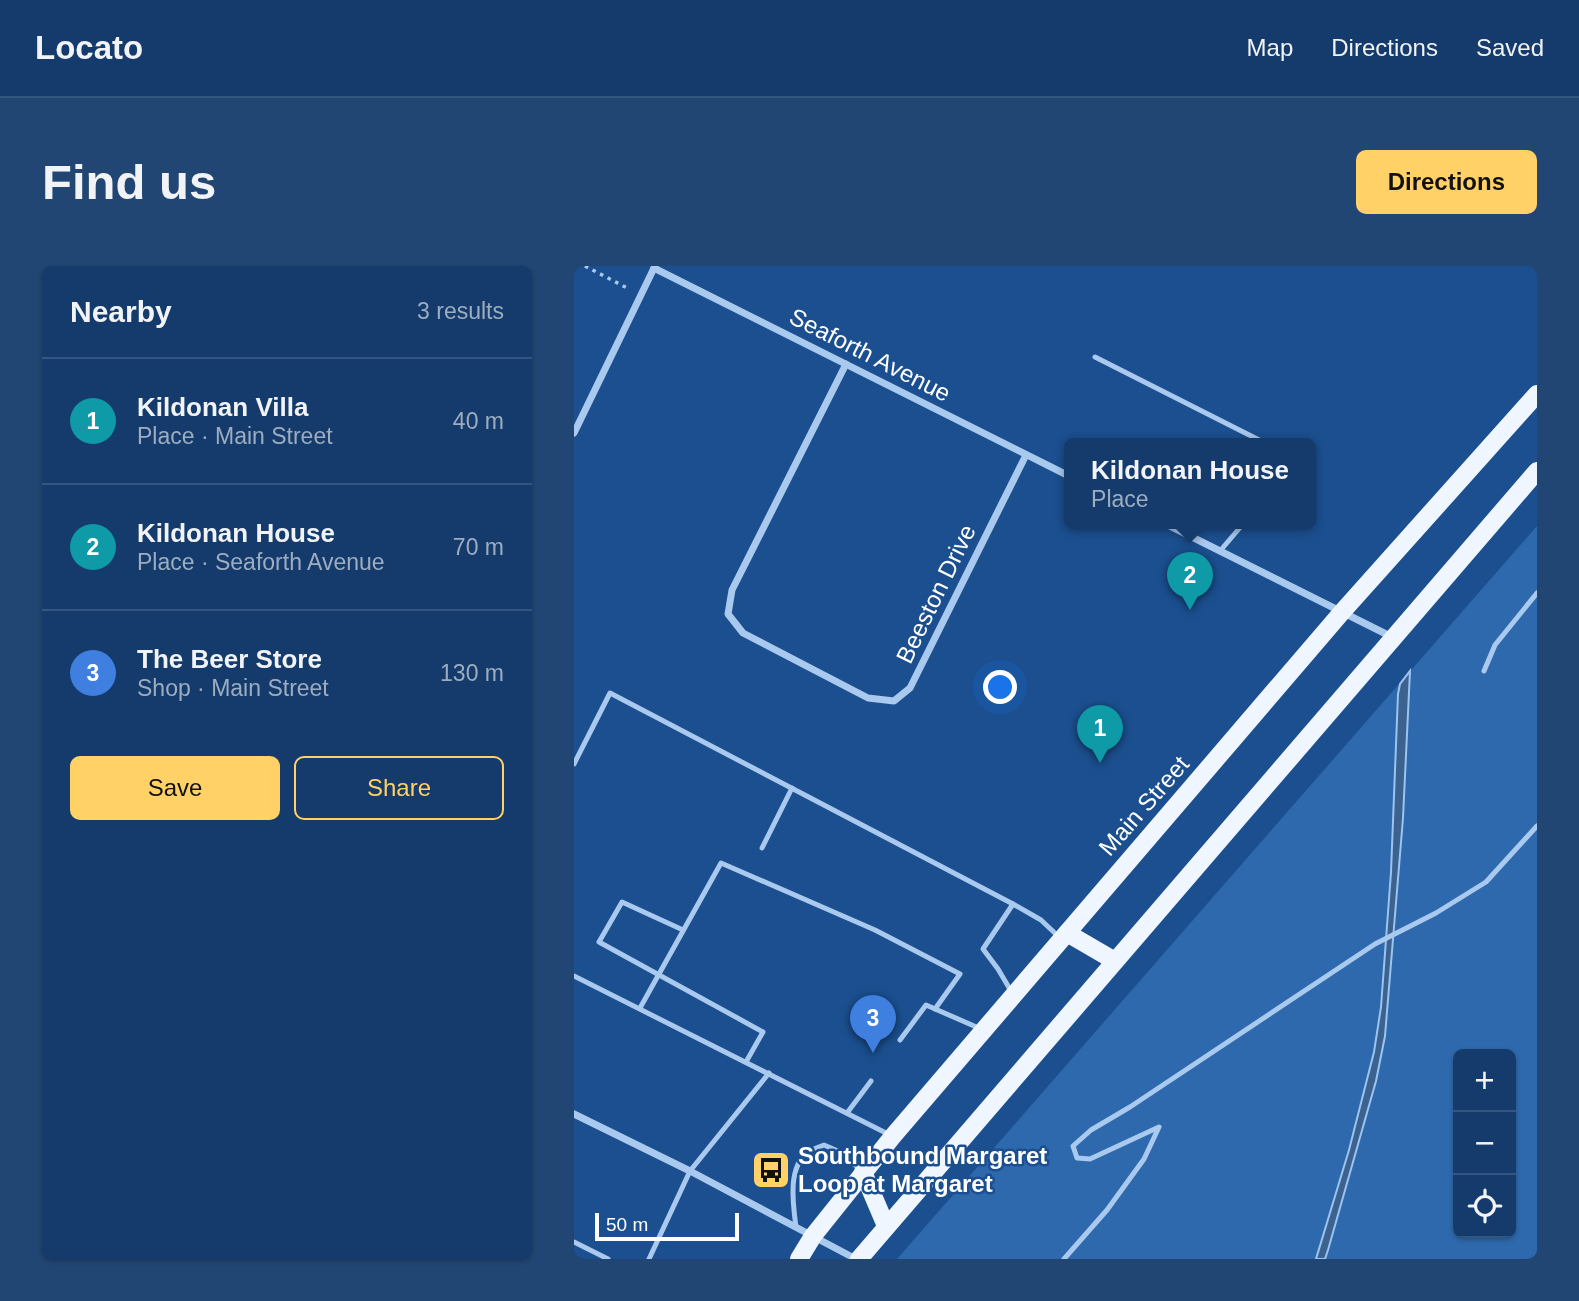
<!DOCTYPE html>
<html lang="en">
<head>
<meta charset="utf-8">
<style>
  body { margin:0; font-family:Arial,sans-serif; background:#214673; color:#f1f3f6 }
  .controls { position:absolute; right:21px; bottom:21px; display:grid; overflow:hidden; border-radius:10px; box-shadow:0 2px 5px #0004 }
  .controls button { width:63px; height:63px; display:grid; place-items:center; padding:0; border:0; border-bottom:2px solid #33557e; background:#143b6b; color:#f1f3f6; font:35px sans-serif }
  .scale { position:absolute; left:21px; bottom:18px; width:144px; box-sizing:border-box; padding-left:7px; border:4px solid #fff; border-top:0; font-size:19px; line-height:24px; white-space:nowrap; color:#fff; -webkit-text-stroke:5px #1b4f8f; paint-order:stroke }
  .you { position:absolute; left:427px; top:422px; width:24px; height:24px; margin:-18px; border:5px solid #fff; border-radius:50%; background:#1a73e8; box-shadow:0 0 0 10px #1a73e833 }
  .badge { display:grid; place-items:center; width:46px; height:46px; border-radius:50%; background:#ffd166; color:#fff; font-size:23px; font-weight:700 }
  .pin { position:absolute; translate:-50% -58px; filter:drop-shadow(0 2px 4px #0008) }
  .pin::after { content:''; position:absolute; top:37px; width:24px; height:21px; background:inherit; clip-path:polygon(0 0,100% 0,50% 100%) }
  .popup { position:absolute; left:490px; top:172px; width:252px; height:91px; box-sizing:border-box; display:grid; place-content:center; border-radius:10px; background:#143b6b; filter:drop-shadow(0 2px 5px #0005); font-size:23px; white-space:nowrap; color:#9dadc1 }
  .popup b { font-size:26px; color:#f1f3f6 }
  .popup::after { content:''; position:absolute; left:50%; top:100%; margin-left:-14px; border:14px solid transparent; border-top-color:#143b6b }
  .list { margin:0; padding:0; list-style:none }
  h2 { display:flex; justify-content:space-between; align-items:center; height:91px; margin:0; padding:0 28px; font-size:30px }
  h2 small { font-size:23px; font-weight:400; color:#9dadc1 }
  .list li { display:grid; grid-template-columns:46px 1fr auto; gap:21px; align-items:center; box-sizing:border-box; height:126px; padding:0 28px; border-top:2px solid #33557e }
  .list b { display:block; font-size:26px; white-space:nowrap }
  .list p { margin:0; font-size:23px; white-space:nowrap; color:#9dadc1 }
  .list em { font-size:23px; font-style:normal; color:#9dadc1 }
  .actions { display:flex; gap:14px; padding:21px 28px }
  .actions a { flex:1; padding:16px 0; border:2px solid #ffd166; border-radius:10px; text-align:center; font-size:24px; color:#ffd166 }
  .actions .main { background:#ffd166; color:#111 }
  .icon { flex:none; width:38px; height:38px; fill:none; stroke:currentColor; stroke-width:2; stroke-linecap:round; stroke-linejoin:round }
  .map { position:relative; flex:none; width:963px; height:993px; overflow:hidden; border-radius:10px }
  header { display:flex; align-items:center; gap:42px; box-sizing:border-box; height:98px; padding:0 35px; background:#143b6b; border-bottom:2px solid #33557e }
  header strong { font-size:33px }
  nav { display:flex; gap:38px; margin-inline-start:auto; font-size:24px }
  .intro { display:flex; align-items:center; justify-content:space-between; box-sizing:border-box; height:168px; padding:0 42px }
  h1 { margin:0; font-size:49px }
  .button { padding:18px 32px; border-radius:10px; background:#ffd166; color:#111; font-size:24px; font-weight:700 }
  main { display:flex; gap:42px; padding:0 42px }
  aside { flex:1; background:#143b6b; border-radius:10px; box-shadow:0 2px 5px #0004 }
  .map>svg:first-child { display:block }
  .green { fill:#2e69ad; fill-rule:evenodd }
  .water { fill:#3c6290; stroke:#9cc4f0; stroke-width:2 }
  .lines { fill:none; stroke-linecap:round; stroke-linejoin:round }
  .path { stroke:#a9c9ee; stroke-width:3.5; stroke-dasharray:3.5 5; stroke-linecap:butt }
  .service { stroke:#a9c9ee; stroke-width:5 }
  .minor { stroke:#a9c9ee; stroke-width:7 }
  .primary { stroke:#f0f6ff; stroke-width:18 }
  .labels { text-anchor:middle; stroke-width:5; stroke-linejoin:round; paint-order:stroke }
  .street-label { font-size:24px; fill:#fff; stroke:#1b4f8f }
  .poi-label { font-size:24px; font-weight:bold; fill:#fff; stroke:#1b4f8f; text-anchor:start }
</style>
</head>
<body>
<header>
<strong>Locato</strong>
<nav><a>Map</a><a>Directions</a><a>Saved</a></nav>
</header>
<div class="intro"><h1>Find us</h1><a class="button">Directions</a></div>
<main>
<aside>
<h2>Nearby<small>3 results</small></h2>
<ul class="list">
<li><span class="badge" style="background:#0f9aa8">1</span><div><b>Kildonan Villa</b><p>Place · Main Street</p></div><em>40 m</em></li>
<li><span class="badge" style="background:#0f9aa8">2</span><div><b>Kildonan House</b><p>Place · Seaforth Avenue</p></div><em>70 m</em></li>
<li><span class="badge" style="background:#3f7fe0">3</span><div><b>The Beer Store</b><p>Shop · Main Street</p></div><em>130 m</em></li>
</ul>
<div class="actions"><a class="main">Save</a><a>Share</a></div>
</aside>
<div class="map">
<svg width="963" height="993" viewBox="0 0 963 993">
  <rect width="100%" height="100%" fill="#1b4f8f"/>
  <!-- green -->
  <path class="green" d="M963,260V993H323ZM884,788H937V967H884Z"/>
  <!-- water -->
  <polygon class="water" points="836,405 829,552 811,770 802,815 754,984 751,993 742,993 775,884 800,786 807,741 817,606 824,428 826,418"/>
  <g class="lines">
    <!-- path -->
    <polyline class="path" points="11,0 55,23"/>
    <!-- service -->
    <g class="service">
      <polyline points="521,91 693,178"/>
      <polyline points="646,285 669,258"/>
      <polyline points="910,405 921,379 963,327"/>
      <polyline points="0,498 36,427 439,638 467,654 485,671"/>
      <polyline points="188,582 218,522"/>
      <polyline points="109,664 48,636 25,676 189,766 172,796"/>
      <polyline points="0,710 316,869"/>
      <polyline points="437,725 424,703 409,683 439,638"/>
      <polyline points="66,742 147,597 301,664 386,708 361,743"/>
      <polyline points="326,774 352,739 407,763"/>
      <polyline points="273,847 297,815"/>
      <path d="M222,961C219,939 213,899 235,886C239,883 245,881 250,879L266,886L287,904"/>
      <polyline points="0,976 34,993"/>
      <polyline points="75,993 116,905 195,807"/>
      <polyline points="490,993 533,944 570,893 585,861 516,893 503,892 499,880 517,864 556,841 801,678 862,647 912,616 963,560"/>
    </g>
    <!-- minor -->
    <g class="minor">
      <polyline points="80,2 495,210"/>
      <polyline points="272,98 158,324 154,348 169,367 294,432 320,435 336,422 452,189"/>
      <polyline points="0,167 81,0"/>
      <polyline points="592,258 818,371"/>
      <polyline points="0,848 116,905 282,993"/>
    </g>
    <!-- primary -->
    <g class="primary">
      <polyline points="493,667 541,695"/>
      <polyline points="289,906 312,960"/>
      <polyline points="225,993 239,970 319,870 768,346 963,128"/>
      <polyline points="285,993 963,205"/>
    </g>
  </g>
  <!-- icons -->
  <defs>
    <symbol id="bus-square" viewBox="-11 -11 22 22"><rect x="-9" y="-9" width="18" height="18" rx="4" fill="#ffd166" stroke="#1b4f8f"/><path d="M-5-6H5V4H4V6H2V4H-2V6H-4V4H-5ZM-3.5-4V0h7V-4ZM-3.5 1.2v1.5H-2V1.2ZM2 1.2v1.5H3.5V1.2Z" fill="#111"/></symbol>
  </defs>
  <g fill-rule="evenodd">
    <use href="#bus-square" x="175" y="882" width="44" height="44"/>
  </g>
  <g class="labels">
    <!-- street labels -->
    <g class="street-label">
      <text transform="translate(296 89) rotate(27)" y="8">Seaforth Avenue</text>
      <text transform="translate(362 328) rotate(-64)" y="8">Beeston Drive</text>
      <text transform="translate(570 540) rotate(-49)" y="8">Main Street</text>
    </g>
    <!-- poi labels -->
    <g class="poi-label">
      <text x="224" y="898">Southbound Margaret<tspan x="224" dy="28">Loop at Margaret</tspan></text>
    </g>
  </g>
</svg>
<div class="controls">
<button>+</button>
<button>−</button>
<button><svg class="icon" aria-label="locate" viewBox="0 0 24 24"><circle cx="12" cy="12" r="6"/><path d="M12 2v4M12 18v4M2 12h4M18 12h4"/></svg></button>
</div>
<div class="scale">50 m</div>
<div class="you"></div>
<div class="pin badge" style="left:526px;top:497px;background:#0f9aa8">1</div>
<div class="pin badge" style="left:616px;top:344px;background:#0f9aa8">2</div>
<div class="popup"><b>Kildonan House</b>Place</div>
<div class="pin badge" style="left:299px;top:787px;background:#3f7fe0">3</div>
</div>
</main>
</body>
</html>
